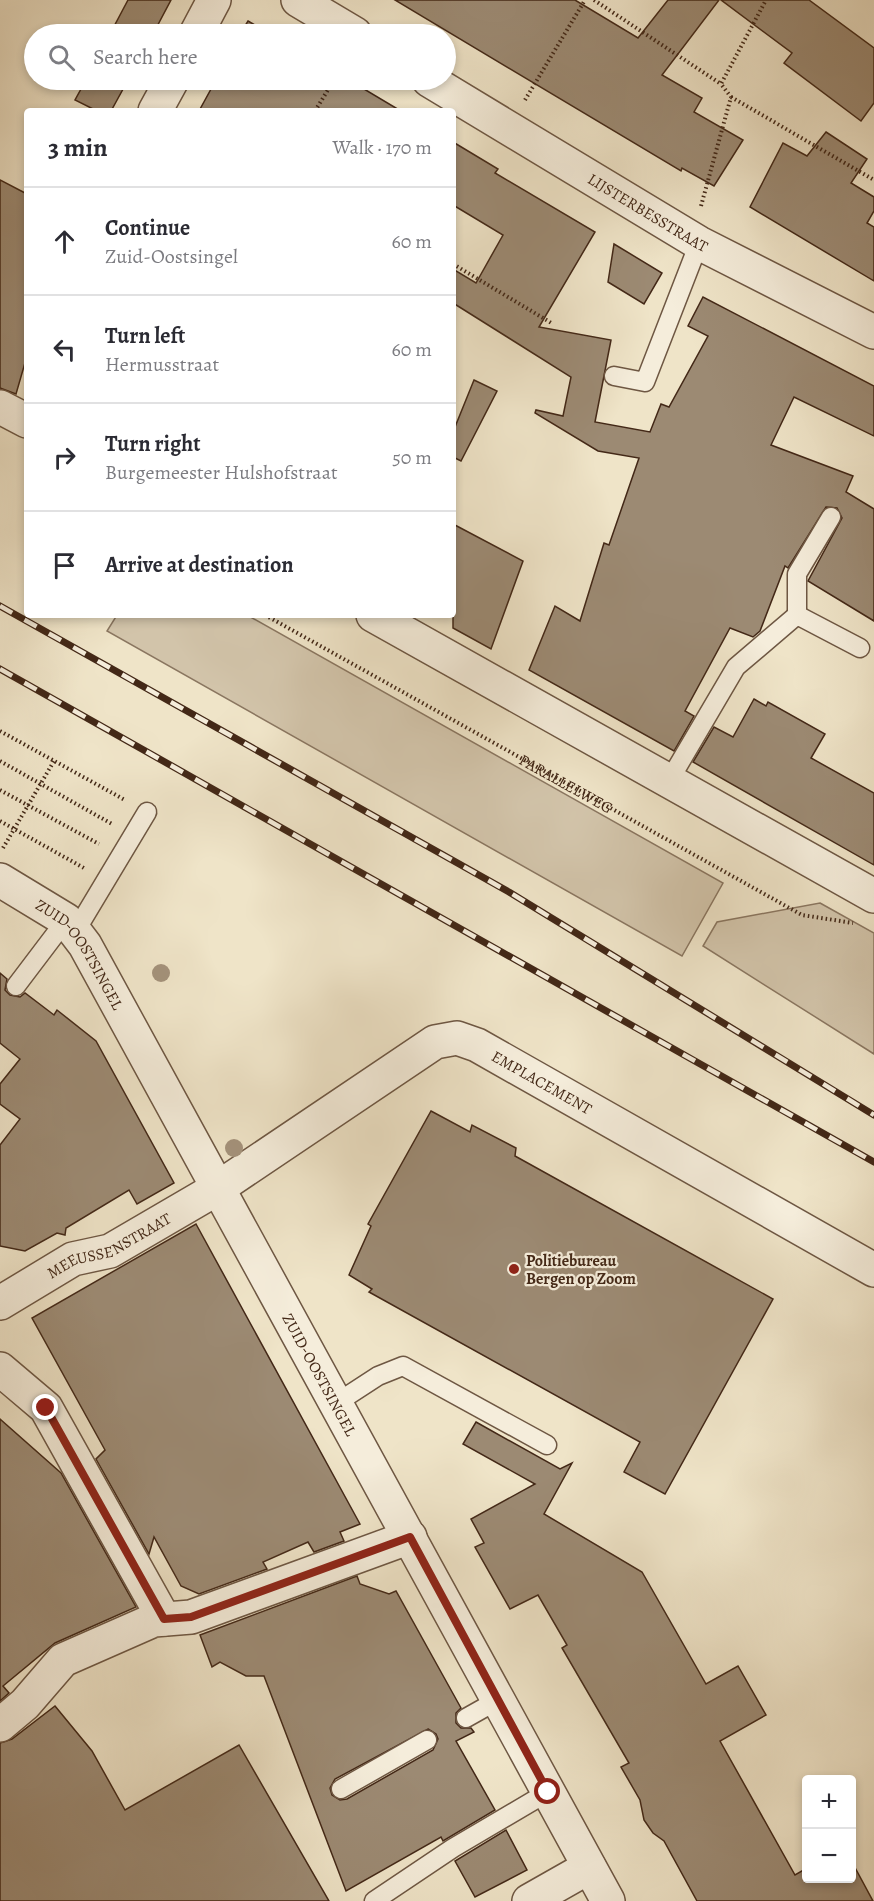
<!DOCTYPE html>
<html lang="en">
<head>
<meta charset="utf-8">
<style>
  body { margin:0; font-family:Alegreya,serif; background:#f2f2f3; color:#2b2b33 }
  .controls { position:absolute; right:18px; bottom:18px; display:grid; overflow:hidden; border-radius:6px; box-shadow:0 3px 9px #0003 }
  .controls button { width:54px; height:54px; display:grid; place-items:center; padding:0; border:0; border-bottom:2px solid #e1e1e2; background:#fff; color:#2b2b33; font:30px sans-serif }
  .stop { position:absolute; width:18px; height:18px; margin:-14px; border:4px solid #8f2418; border-radius:50%; background:#fff }
  .stop.end { background:#8f2418; border-color:#fff; box-shadow:0 2px 6px #0008 }
  .list { margin:0; padding:0; list-style:none }
  h2 { display:flex; justify-content:space-between; align-items:center; height:78px; margin:0; padding:0 24px; font-size:26px }
  h2 small { font-size:20px; font-weight:400; color:#7c7c81 }
  .list li { display:grid; grid-template-columns:39px 1fr auto; gap:18px; align-items:center; box-sizing:border-box; height:108px; padding:0 24px; border-top:2px solid #e1e1e2 }
  .list b { display:block; font-size:22px; white-space:nowrap }
  .list p { margin:0; font-size:20px; white-space:nowrap; color:#7c7c81 }
  .list em { font-size:20px; font-style:normal; color:#7c7c81 }
  .icon { flex:none; width:33px; height:33px; fill:none; stroke:currentColor; stroke-width:2; stroke-linecap:round; stroke-linejoin:round }
  .map { position:relative; flex:none; width:874px; height:1901px; overflow:hidden }
  .search { position:absolute; background:#fff; box-shadow:0 3px 9px #0003; left:24px; top:24px; width:432px; height:66px; display:flex; align-items:center; gap:15px; box-sizing:border-box; padding:0 21px; border-radius:33px; color:#7c7c81; font-size:22px }
  .panel { position:absolute; background:#fff; box-shadow:0 3px 9px #0003; left:24px; top:108px; width:432px; height:510px; border-radius:6px }
  .map>svg:first-child { display:block }
  .green { fill:#d2c4aa; stroke:#8a7660; stroke-width:1.5 }
  .building { fill:#9c8a73; stroke:#432817; stroke-width:1.5; fill-rule:evenodd }
  .lines { fill:none; stroke-linecap:round; stroke-linejoin:round }
  .service-casing { stroke:#6e5743; stroke-width:21 }
  .minor-casing { stroke:#6e5743; stroke-width:36 }
  .path { stroke:#432817; stroke-width:4; stroke-dasharray:1.5 3; stroke-linecap:butt }
  .service { stroke:#f5eddb; stroke-width:18 }
  .minor { stroke:#f5eddb; stroke-width:33 }
  .rail-casing { stroke:#432817; stroke-width:7 }
  .rail { stroke:#f5eddb; stroke-width:4.5; stroke-dasharray:14; stroke-linecap:butt }
  .tree { fill:#a4927b }
  .route { stroke:#8f2418; stroke-width:8 }
  .poi-dot { fill:#8f2418; stroke:#f5eddb; stroke-width:2 }
  .labels { text-anchor:middle; stroke-width:4.5; stroke-linejoin:round; paint-order:stroke }
  .street-label { font-size:16px; fill:#432817; stroke:#f5eddb }
  .poi-label { font-size:16px; font-weight:bold; fill:#432817; stroke:#f5eddb; text-anchor:start }
</style>
</head>
<body>
<div class="map">
<svg width="874" height="1901" viewBox="0 0 874 1901">
  <rect width="100%" height="100%" fill="#efe4c8"/>
  <filter id="stains"><feTurbulence type="fractalNoise" baseFrequency=".00333" numOctaves="4"/><feColorMatrix values="0 0 0 0 .2 0 0 0 0 .09 0 0 0 0 .02 0 0 0 .5 -.17"/></filter>
  <radialGradient id="worn" r=".72"><stop offset=".6" stop-color="#630" stop-opacity="0"/><stop offset="1" stop-color="#630" stop-opacity=".3"/></radialGradient>
  <!-- green -->
  <g class="green">
    <polygon points="117,615 247,615 723,883 682,956 107,631"/>
    <polygon points="820,903 874,933 874,1054 703,946 717,922"/>
  </g>
  <!-- building -->
  <g class="building">
    <polygon points="128,0 171,0 153,34 110,34"/>
    <polygon points="395,0 575,0 638,38 668,0 719,0 662,75 702,98 694,112 743,140 714,186 682,168 681,171"/>
    <polygon points="721,0 809,0 874,48 874,103 861,121 784,63 792,53"/>
    <polygon points="248,21 271,34 240,34"/>
    <polygon points="86,80 128,80 111,111 97,111 75,100"/>
    <polygon points="216,80 349,80 401,111 199,111"/>
    <polygon points="826,132 867,159 851,183 874,197 874,211 867,223 874,227 874,281 750,207 783,143 807,156"/>
    <polygon points="453,142 498,169 495,173 595,232 539,327 611,340 595,422 650,432 661,404 669,407 708,336 688,326 703,297 874,386 874,436 794,397 771,445 853,476 846,492 874,509 874,621 808,581 842,518 837,508 826,507 788,568 785,566 760,631 753,637 730,628 685,711 694,716 674,751 529,670 555,606 580,621 604,543 609,545 639,458 598,451 535,413 536,410 563,416 571,377 453,303 453,269 476,283 503,235 453,205"/>
    <polygon points="0,180 27,194 27,356 16,394 0,388"/>
    <polygon points="614,244 662,273 644,304 608,282"/>
    <polygon points="474,380 497,391 461,461 453,457 453,432"/>
    <polygon points="453,524 523,561 491,649 453,628"/>
    <polygon points="754,699 766,706 768,702 825,734 811,758 874,793 874,865 693,762 714,727 733,737"/>
    <polygon points="0,973 7,979 5,990 10,995 20,997 25,993 54,1015 57,1010 96,1041 174,1183 137,1204 129,1190 66,1228 65,1235 57,1233 25,1251 0,1246 0,1145 20,1119 0,1104 0,1084 20,1059 0,1043"/>
    <polygon points="431,1111 470,1132 472,1125 516,1148 515,1156 773,1299 665,1494 624,1472 640,1442 369,1292 372,1289 349,1275 371,1226 368,1224"/>
    <polygon points="196,1224 360,1524 340,1532 344,1541 314,1552 308,1542 263,1562 267,1569 199,1594 181,1586 154,1537 149,1554 96,1459 105,1450 32,1318"/>
    <polygon points="0,1419 61,1473 136,1607 55,1643 3,1686 9,1693 0,1701"/>
    <polygon points="476,1422 560,1469 572,1463 544,1514 642,1572 706,1684 738,1666 766,1715 720,1741 795,1875 807,1868 807,1878 852,1878 852,1862 873,1901 697,1901 664,1841 653,1833 644,1820 640,1800 621,1767 629,1763 562,1648 567,1645 538,1595 510,1609 475,1547 484,1543 471,1519 535,1484 463,1444"/>
    <path d="M357,1576L360,1584L389,1594L396,1591L461,1708L456,1713V1723L461,1728H471L474,1732L456,1741L495,1810L443,1841L441,1837L346,1891L264,1676H246L220,1662L212,1667L200,1635ZM428,1729L436,1734L438,1739L433,1750L347,1799L340,1800L332,1795L330,1788L335,1779Z"/>
    <polygon points="55,1706 92,1751 125,1810 239,1745 329,1901 0,1901 0,1743 12,1739"/>
    <polygon points="506,1830 527,1870 475,1897 455,1861"/>
  </g>
  <g class="lines">
    <defs>
      <g id="service">
        <polyline points="614,376 645,382 699,243"/>
        <polyline points="797,615 797,574 831,517"/>
        <polyline points="669,781 736,667 797,615 860,648"/>
        <polyline points="75,932 147,812"/>
        <polyline points="16,986 66,920"/>
        <polyline points="335,1404 378,1376 403,1366 547,1445"/>
        <polyline points="466,1718 498,1700"/>
        <polyline points="341,1789 427,1740"/>
        <polyline points="374,1901 453,1848 548,1792"/>
      </g>
      <g id="minor">
        <polyline points="298,0 355,34"/>
        <polyline points="196,34 214,0"/>
        <path id="s2" d="M429,80L699,243L874,332"/>
        <polyline points="155,111 172,80"/>
        <polyline points="0,407 27,421"/>
        <polyline points="373,615 874,896"/>
        <path id="s3" d="M0,880L66,920L85,945L608,1901"/>
        <path id="s4" d="M0,1303L73,1259L110,1251L218,1188L435,1042L457,1038L477,1045L874,1270"/>
        <polyline points="0,1369 46,1408 164,1619"/>
        <polyline points="0,1725 25,1704 63,1660 154,1620 191,1617 410,1537"/>
        <polyline points="529,1901 589,1867"/>
      </g>
    </defs>
    <!-- service casing -->
    <use href="#service" class="service-casing"/>
    <!-- minor casing -->
    <use href="#minor" class="minor-casing"/>
    <!-- path -->
    <g class="path">
      <polyline points="594,0 721,84"/>
      <polyline points="731,97 874,180"/>
      <polyline points="525,100 585,0"/>
      <polyline points="315,111 334,80"/>
      <polyline points="701,206 731,97 721,84 766,0"/>
      <polyline points="453,264 553,324"/>
      <path id="s1" d="M265,615L802,915L853,923"/>
      <polyline points="0,731 125,800"/>
      <polyline points="0,761 112,824"/>
      <polyline points="0,790 99,844"/>
      <polyline points="0,821 84,868"/>
      <polyline points="3,848 54,761"/>
    </g>
    <!-- service -->
    <use href="#service" class="service"/>
    <!-- minor -->
    <use href="#minor" class="minor"/>
    <defs>
      <g id="rail">
        <polyline points="0,606 509,892 874,1115"/>
        <polyline points="0,669 874,1162"/>
      </g>
    </defs>
    <!-- rail casing -->
    <use href="#rail" class="rail-casing"/>
    <!-- rail -->
    <use href="#rail" class="rail"/>
  </g>
  <!-- trees -->
  <g class="tree">
    <circle cx="161" cy="973" r="9"/>
    <circle cx="234" cy="1148" r="9"/>
  </g>
  <g class="lines">
    <!-- route -->
    <polyline class="route" points="46,1408 164,1619 191,1617 410,1537 548,1792"/>
  </g>
  <!-- markers -->
  <circle class="poi-dot" cx="514" cy="1269" r="6"/>
  <g class="labels">
    <!-- street labels -->
    <g class="street-label">
      <text dy="6" stroke="none"><textPath href="#s2" startOffset="256">LIJSTERBESSTRAAT</textPath></text>
      <text dy="6" stroke="none"><textPath href="#s1" startOffset="345">PARALLELWEG</textPath></text>
      <text dy="6" stroke="none"><textPath href="#s3" startOffset="112">ZUID-OOSTSINGEL</textPath></text>
      <text dy="6" stroke="none"><textPath href="#s4" startOffset="628">EMPLACEMENT</textPath></text>
      <text dy="6" stroke="none"><textPath href="#s4" startOffset="124">MEEUSSENSTRAAT</textPath></text>
      <text dy="6" stroke="none"><textPath href="#s3" startOffset="598">ZUID-OOSTSINGEL</textPath></text>
    </g>
    <!-- poi labels -->
    <g class="poi-label">
      <text x="526" y="1266">Politiebureau<tspan x="526" dy="18">Bergen op Zoom</tspan></text>
    </g>
  </g>
  <rect width="100%" height="100%" filter="url(#stains)"/>
  <rect width="100%" height="100%" fill="url(#worn)"/>
</svg>
<div class="controls">
<button>+</button>
<button>−</button>
</div>
<div class="stop" style="left:548px;top:1792px"></div>
<div class="stop end" style="left:46px;top:1408px"></div>
<div class="search"><svg class="icon" aria-label="search" viewBox="0 0 24 24"><circle cx="10" cy="10" r="6"/><path d="M15 15l6 6"/></svg>Search here</div>
<section class="panel">
<h2>3 min<small>Walk · 170 m</small></h2>
<ul class="list">
<li><svg class="icon" aria-label="ahead" viewBox="0 0 24 24"><path d="M12 20V5M6 11l6-6 6 6"/></svg><div><b>Continue</b><p>Zuid-Oostsingel</p></div><em>60 m</em></li>
<li><svg class="icon" aria-label="left" viewBox="0 0 24 24"><path d="M17 20v-9H6M10 6l-5 5 5 5"/></svg><div><b>Turn left</b><p>Hermusstraat</p></div><em>60 m</em></li>
<li><svg class="icon" aria-label="right" viewBox="0 0 24 24"><path d="M7 20v-9h11M14 6l5 5-5 5"/></svg><div><b>Turn right</b><p>Burgemeester Hulshofstraat</p></div><em>50 m</em></li>
<li><svg class="icon" aria-label="arrive" viewBox="0 0 24 24"><path d="M6 21V4h12l-3 4 3 4H6"/></svg><div><b>Arrive at destination</b></div></li>
</ul>
</section>
</div>
</body>
</html>
